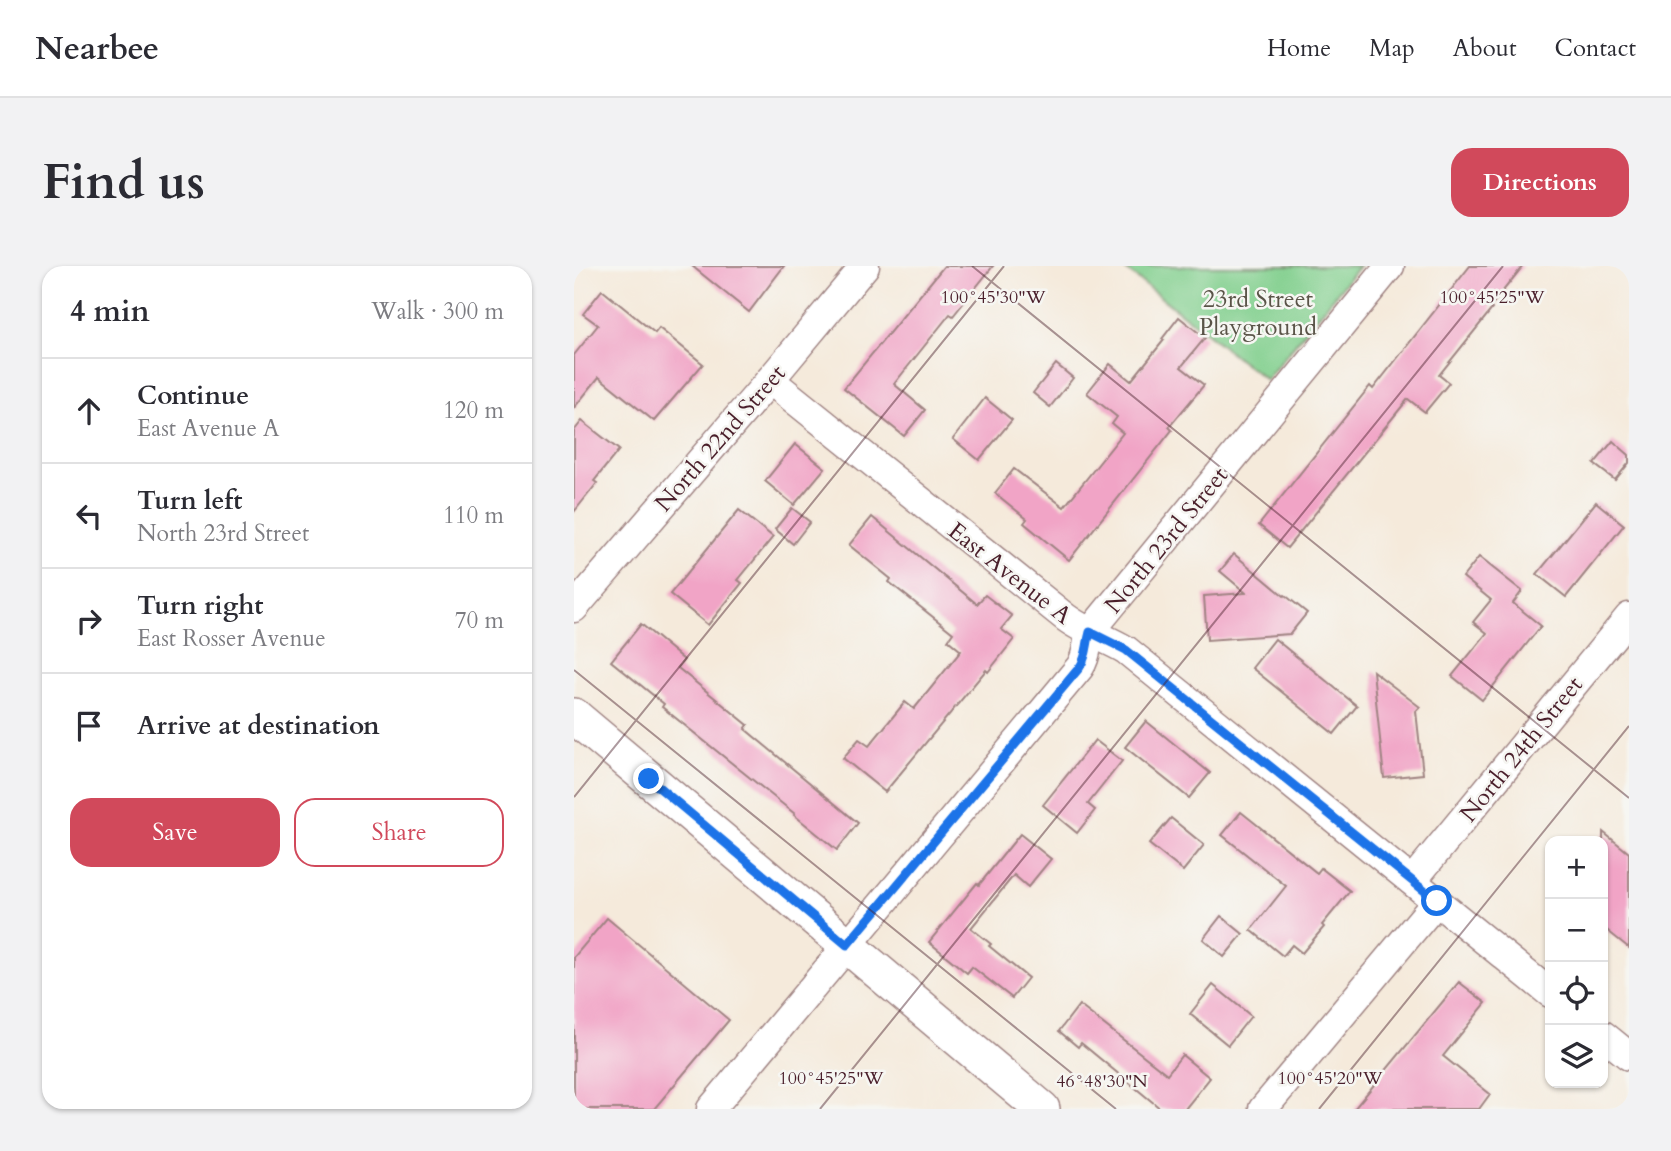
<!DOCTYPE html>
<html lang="en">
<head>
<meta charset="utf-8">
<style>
  body { margin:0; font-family:Cardo,serif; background:#f2f2f3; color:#2b2b33 }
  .controls { position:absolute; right:21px; bottom:21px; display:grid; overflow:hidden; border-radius:14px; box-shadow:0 2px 5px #0004 }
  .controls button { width:63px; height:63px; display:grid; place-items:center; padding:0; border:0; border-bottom:2px solid #e1e1e2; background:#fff; color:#2b2b33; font:35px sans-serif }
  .stop { position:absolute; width:21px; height:21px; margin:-16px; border:5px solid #1a73e8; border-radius:50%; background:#fff }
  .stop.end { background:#1a73e8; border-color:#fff; box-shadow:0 2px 7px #0008 }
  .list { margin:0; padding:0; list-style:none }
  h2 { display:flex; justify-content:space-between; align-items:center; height:91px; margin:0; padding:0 28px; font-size:30px }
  h2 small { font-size:23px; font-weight:400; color:#7c7c81 }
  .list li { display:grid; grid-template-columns:46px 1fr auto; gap:21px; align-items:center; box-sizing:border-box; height:105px; padding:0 28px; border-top:2px solid #e1e1e2 }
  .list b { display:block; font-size:26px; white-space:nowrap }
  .list p { margin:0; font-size:23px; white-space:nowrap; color:#7c7c81 }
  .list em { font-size:23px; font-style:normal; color:#7c7c81 }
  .actions { display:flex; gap:14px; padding:21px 28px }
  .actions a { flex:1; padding:16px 0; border:2px solid #d1495b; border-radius:21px; text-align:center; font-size:24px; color:#d1495b }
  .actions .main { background:#d1495b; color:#fff }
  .icon { flex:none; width:38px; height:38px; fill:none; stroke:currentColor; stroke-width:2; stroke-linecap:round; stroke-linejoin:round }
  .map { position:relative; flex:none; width:1055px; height:843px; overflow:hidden; border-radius:21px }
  header { display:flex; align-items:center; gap:42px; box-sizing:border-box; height:98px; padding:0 35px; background:#fff; border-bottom:2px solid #e1e1e2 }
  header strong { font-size:33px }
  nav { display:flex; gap:38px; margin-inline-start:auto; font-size:24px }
  .intro { display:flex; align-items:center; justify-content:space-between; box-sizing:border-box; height:168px; padding:0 42px }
  h1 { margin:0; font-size:49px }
  .button { padding:18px 32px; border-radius:21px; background:#d1495b; color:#fff; font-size:24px; font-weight:700 }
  main { display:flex; gap:42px; padding:0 42px }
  aside { flex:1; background:#fff; border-radius:21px; box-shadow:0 2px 5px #0004 }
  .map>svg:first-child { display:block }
  .green { fill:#81cf8d; stroke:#66775c; stroke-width:2 }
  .building { fill:#f1a4c6 }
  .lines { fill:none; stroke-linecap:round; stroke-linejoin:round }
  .minor-casing { stroke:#a08483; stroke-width:31 }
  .tertiary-casing { stroke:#a08483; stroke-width:38 }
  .minor { stroke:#fff; stroke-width:28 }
  .tertiary { stroke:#fff; stroke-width:35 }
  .route { stroke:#1a73e8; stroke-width:9 }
  .ticks { fill:none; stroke:#4a1f2b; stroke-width:2; stroke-opacity:0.45 }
  .labels { text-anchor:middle; stroke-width:5; stroke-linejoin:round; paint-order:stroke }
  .park-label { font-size:24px; fill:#5a5448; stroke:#f6f6f2 }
  .street-label { font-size:24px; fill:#4a1f2b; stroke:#f6f6f2 }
  .ticks-label { font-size:18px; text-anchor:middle; fill:#4a1f2b; stroke:#f6f6f2; stroke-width:5; stroke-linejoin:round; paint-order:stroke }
</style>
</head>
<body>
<header>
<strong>Nearbee</strong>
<nav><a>Home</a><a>Map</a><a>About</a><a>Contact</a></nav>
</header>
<div class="intro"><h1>Find us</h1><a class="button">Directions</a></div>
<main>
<aside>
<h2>4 min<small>Walk · 300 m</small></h2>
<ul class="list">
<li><svg class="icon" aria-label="ahead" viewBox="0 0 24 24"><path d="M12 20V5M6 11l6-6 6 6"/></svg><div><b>Continue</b><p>East Avenue A</p></div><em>120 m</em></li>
<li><svg class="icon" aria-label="left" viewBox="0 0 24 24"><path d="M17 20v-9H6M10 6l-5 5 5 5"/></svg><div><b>Turn left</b><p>North 23rd Street</p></div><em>110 m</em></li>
<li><svg class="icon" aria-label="right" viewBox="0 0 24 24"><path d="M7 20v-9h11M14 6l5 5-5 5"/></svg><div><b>Turn right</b><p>East Rosser Avenue</p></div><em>70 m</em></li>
<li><svg class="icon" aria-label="arrive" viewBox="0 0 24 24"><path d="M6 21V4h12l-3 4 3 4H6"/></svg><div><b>Arrive at destination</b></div></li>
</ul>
<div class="actions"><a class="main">Save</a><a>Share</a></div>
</aside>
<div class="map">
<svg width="1055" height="843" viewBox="0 0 1055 843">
  <rect width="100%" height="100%" fill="#f6f6f2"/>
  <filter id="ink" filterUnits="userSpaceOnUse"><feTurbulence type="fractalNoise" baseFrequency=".0143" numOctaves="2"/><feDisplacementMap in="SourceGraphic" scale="14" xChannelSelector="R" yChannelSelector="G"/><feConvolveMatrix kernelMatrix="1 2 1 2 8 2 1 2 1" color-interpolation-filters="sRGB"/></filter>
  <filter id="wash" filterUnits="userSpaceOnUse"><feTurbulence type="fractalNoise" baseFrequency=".00686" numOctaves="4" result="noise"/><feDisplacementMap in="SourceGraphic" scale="28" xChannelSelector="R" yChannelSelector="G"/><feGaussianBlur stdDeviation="1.57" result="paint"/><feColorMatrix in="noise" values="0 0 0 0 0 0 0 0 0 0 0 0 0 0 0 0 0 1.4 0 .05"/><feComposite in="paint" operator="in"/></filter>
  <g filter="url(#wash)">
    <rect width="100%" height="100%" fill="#f5eadb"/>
    <!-- green -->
    <polygon class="green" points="547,0 785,0 692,114"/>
    <g id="blocks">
      <!-- building -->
      <g class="building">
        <polygon points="118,0 210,0 175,46"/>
        <polygon points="370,0 419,0 379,50 376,48 320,118 351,144 330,170 270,122"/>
        <polygon points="896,0 949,0 916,41 918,43 865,109 875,117 851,146 834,133 713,282 685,259 796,120 799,123"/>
        <polygon points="28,24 81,67 85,62 129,98 80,155 25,111 0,142 0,89 24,59 9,48"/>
        <polygon points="605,51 631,72 607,101 630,119 595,161 598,164 495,294 450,257 453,253 421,227 440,203 490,241 549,167 538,158 543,151 513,127 536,98 557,115 590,74 588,73"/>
        <polygon points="482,98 499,112 476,141 459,127"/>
        <polygon points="411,132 438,154 405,194 379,173"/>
        <polygon points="8,155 45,184 20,215 23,217 0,246 0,165"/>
        <polygon points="1039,175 1055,189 1055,197 1041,214 1020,198"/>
        <polygon points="221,178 251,202 220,239 191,215"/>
        <polygon points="1022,236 1050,259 992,331 963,308"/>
        <polygon points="218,242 236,256 219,278 201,263"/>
        <polygon points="165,244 199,271 164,314 168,317 134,359 96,328"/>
        <polygon points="298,251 403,338 411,329 438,350 427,363 440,373 414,406 412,404 311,526 269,492 285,473 295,480 331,436 340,443 387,385 374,374 379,367 315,316 317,313 275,279"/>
        <polygon points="660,288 710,330 711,329 733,347 716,368 633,374 630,330 672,327 646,305"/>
        <polygon points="905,291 948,325 939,337 967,360 908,434 878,410 913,367 899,356 917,334 889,311"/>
        <polygon points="67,358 110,394 104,402 174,459 171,463 284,557 263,584 220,549 221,548 88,441 90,438 37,395"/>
        <polygon points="701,373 783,440 760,468 678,402"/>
        <polygon points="799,405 846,441 842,445 849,508 810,512"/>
        <polygon points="572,455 636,507 615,532 551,481"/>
        <polygon points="521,474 548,495 514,538 521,544 503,567 469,539"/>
        <polygon points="667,546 743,607 747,602 776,625 748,659 750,661 728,687 718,679 709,690 677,664 712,620 648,569"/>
        <polygon points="597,552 630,579 609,605 575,578"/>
        <polygon points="1029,566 1055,587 1055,682 1029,661"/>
        <polygon points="446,568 477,593 454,621 440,609 397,662 417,678 415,680 454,712 438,732 398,701 393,707 355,676 403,617 405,619"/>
        <polygon points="647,650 669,668 650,691 629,673"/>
        <polygon points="33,652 155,754 80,843 0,843 0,691"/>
        <polygon points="885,716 912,737 869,790 916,828 905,843 780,843"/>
        <polygon points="639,719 677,750 654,779 616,748"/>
        <polygon points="505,739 593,808 608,789 636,812 611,843 587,843 507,777 504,781 485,765"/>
      </g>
    </g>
  </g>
  <g filter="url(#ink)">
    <use href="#blocks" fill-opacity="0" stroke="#a08483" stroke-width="2"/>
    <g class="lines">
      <defs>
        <g id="minor">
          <path d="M196,114L491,351C509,365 532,372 552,384L976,727"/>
          <polyline points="0,342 196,114 291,0"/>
          <polyline points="838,615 1055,351"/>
          <polyline points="1029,769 1055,790"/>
          <path d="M137,843L506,401C514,388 512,380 516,366L816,0"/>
          <polyline points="689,843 863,635"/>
        </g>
        <polyline id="tertiary" points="0,450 468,843"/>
      </defs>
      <!-- minor casing -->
      <use href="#minor" class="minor-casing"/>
      <!-- tertiary casing -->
      <use href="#tertiary" class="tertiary-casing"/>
      <!-- minor -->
      <use href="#minor" class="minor"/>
      <!-- tertiary -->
      <use href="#tertiary" class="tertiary"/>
    </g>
  </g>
  <g class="lines" filter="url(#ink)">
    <!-- route -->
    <path class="route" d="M75,513L273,679L506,401C514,388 512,380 516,366L552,384L863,635"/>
  </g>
  <!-- ticks -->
  <path class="ticks" d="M398,0L1055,532M0,404L542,843M0,531L430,0M246,843L929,0M745,843L1055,460"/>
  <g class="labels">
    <!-- park labels -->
    <g class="park-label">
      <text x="684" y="41">23rd Street<tspan x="684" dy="28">Playground</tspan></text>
    </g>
    <!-- street labels -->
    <g class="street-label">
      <text transform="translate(146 172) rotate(-49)" y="8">North 22nd Street</text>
      <text transform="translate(592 274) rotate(-51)" y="8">North 23rd Street</text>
      <text transform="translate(436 307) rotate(38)" y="8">East Avenue A</text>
      <text transform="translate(947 483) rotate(-51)" y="8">North 24th Street</text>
    </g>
  </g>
  <g class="ticks-label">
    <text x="419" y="37">100°45'30"W</text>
    <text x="918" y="37">100°45'25"W</text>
    <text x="257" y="818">100°45'25"W</text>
    <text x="756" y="818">100°45'20"W</text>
    <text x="528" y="821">46°48'30"N</text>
  </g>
</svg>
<div class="controls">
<button>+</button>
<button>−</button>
<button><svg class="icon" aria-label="locate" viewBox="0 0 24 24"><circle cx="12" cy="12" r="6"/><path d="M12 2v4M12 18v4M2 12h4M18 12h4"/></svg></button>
<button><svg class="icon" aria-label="layers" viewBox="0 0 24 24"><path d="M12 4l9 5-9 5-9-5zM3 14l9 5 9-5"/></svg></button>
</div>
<div class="stop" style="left:863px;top:635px"></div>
<div class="stop end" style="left:75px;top:513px"></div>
</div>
</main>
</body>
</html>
